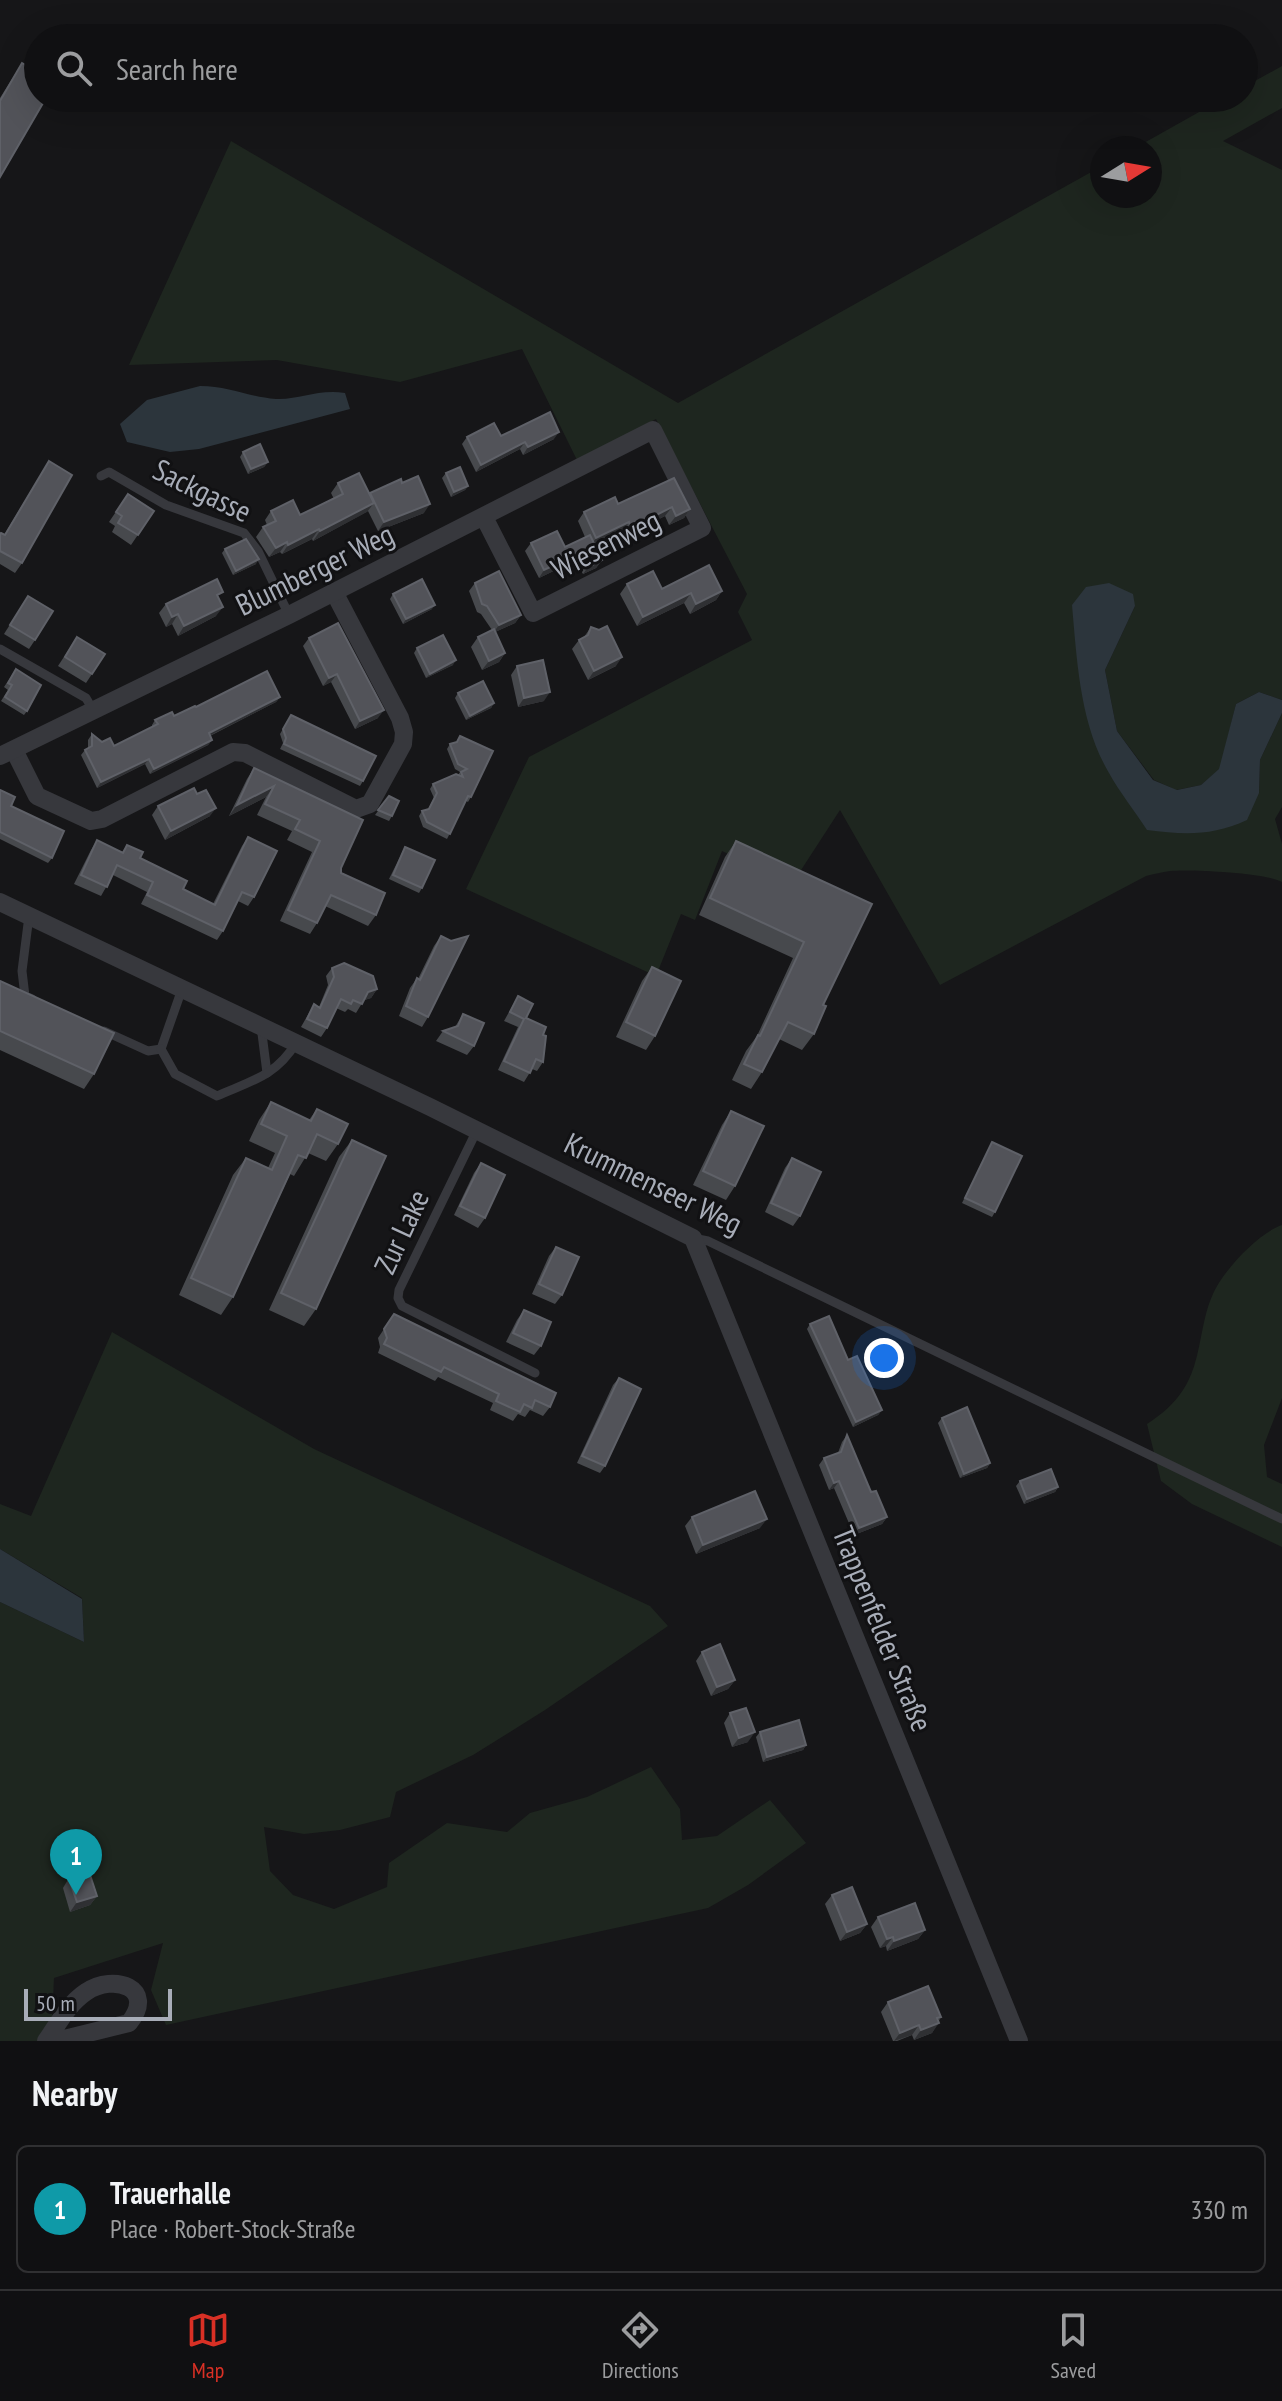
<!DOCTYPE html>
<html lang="en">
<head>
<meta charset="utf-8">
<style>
  body { margin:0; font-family:"PT Sans Narrow",sans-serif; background:#19191b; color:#f1f3f6 }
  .compass { position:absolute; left:1090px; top:136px; width:72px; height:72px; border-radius:50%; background:#101012; box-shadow:0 8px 32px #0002; rotate:79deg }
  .scale { position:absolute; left:24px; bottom:20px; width:148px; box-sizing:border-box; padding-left:8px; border:4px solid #a8adb8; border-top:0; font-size:22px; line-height:28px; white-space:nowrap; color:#a8adb8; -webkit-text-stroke:6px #111113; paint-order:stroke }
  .you { position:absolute; left:884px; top:1358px; width:28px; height:28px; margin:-20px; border:6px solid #fff; border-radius:50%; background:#1a73e8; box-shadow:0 0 0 12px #1a73e833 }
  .badge { display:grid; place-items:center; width:52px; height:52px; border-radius:50%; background:#d93025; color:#fff; font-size:26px; font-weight:700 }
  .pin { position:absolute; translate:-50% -66px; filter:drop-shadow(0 2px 4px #0008) }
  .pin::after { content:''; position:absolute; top:42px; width:28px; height:24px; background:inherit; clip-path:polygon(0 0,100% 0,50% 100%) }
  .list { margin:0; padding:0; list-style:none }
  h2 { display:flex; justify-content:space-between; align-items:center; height:104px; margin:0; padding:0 32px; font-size:34px }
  h2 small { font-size:26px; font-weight:400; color:#9c9d9f }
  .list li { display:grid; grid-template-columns:52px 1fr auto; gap:24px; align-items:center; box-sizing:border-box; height:128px; margin:0 16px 16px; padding:0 16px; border:2px solid #303032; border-radius:12px }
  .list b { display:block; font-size:30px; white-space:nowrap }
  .list p { margin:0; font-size:26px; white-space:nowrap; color:#9c9d9f }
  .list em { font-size:26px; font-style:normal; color:#9c9d9f }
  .icon { flex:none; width:44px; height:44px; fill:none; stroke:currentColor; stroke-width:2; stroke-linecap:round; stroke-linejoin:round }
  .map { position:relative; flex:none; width:1282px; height:2041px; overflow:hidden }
  .search { position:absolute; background:#101012; box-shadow:0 8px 32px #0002; left:24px; right:24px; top:24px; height:88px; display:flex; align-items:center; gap:20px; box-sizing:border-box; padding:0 28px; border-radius:44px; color:#9c9d9f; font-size:30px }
  .sheet { height:248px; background:#101012 }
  nav { display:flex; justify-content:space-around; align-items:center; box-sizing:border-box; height:112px; border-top:2px solid #303032; background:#101012; font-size:22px; color:#9c9d9f }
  nav a { display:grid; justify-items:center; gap:4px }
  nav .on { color:#d93025 }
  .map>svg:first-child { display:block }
  .green { fill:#1e261f }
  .water { fill:#2c353c }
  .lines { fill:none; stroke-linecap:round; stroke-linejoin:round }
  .service { stroke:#37383d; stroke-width:9 }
  .minor { stroke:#37383d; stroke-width:18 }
  .wall { fill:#47494d }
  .shaded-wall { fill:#2f3033 }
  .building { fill:#525359; stroke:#5f6168; stroke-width:2 }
  .labels { text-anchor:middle; stroke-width:6; stroke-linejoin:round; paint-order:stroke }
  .street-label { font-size:30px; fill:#a8adb8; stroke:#111113 }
</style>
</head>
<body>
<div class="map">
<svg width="1282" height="2041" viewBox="0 0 1282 2041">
  <rect width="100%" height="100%" fill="#161618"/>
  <!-- green -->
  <g class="green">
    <path d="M1282,66V108L1223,141L1282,170V700L1259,692L1236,704L1220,769L1201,785L1176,790L1154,780L1117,731L1105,670L1135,606L1072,605L1148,830L1259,793L1260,760L1282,713V807L1275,819L1282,844V882C1268,873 1189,869 1170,871C1162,872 1154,874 1146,876L940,985L840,810L792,884L722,851L695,920L681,914L656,976L466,889L529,757L752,640L738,612L747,594L656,419L577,460L522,349L400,382L277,360L129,365L231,141L678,403L1102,166V196H1150V148H1135L1224,98H1244V87Z"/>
    <path d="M1282,1225V1398L1264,1445L1267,1477L1282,1484V1547L1192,1504L1161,1481L1147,1424C1161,1415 1174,1404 1183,1390C1202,1362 1199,1324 1213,1294C1223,1271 1258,1233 1282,1225Z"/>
    <polygon points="112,1332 314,1449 650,1606 668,1626 545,1710 473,1755 396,1792 390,1817 340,1830 304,1834 264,1827 270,1871 293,1895 334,1909 387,1887 389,1863 447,1823 507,1832 530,1813 587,1797 651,1767 680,1809 682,1840 717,1836 770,1800 806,1843 748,1885 708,1908 166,2025 151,1990 163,1943 54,1978 51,2041 0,2041 0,1602 84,1642 82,1598 0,1549 0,1504 31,1516"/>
  </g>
  <!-- water -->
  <g class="water">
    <path d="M200,386C228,386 249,397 276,399C300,400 317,389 345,393L350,409L199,449L170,452L127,442L120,424L147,400Z"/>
    <path d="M1109,583L1133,594L1135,606L1105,670L1117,731L1153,780L1177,790L1201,785L1219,769L1236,704L1259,692L1282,700V713L1260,760L1259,793L1247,820C1212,836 1185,835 1147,830C1135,811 1120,793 1109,773C1080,724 1077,661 1072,605L1086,587Z"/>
    <polygon points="0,1549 82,1599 84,1642 0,1602"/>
  </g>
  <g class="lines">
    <!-- service -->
    <g class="service">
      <polyline points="101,476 109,472 166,505 244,533 258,551 289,615"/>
      <polyline points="0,649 86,698 93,710"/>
      <polyline points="29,916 22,971 25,996 32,999"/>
      <polyline points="261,1026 267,1073"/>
      <polyline points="104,1031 148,1051 161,1049 182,989"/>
      <path d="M161,1049L175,1074L217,1096C251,1081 276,1076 296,1043"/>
      <polyline points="477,1130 399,1290 398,1298 402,1306 535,1373"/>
      <polyline points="693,1238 708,1241 1282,1519"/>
    </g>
    <!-- minor -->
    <g class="minor">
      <polyline points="14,750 37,796 91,821 102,819 233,752 245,753 356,809 370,804 403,744 404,732 400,718 334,592"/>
      <polyline points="0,756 289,615 653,430 702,528 533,613 484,517"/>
      <polyline points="0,902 430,1107 693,1238 1019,2041"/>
      <path d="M46,2041C58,2024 68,2004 86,1992C114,1973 157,1988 129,2023L56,2041"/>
    </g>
  </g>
  <!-- wall -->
  <g class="wall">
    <polygon points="22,63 0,177 0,98"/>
    <polygon points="501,436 554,439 523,455 520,449 476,472 462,444 467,437"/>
    <polygon points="243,452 268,462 264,467 248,474 240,457"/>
    <polygon points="49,461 22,563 15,573 0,564 0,534 4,535"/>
    <polygon points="446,473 468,486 465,490 451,497 442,478"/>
    <polygon points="338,483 369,494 402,483 424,513 378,531 368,511 313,541 312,539 282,554 280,552 269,557 256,537 263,527 267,525 265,520 271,511 300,515 334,499 331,493"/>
    <polygon points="128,494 154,511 131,545 112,532 115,526 109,522"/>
    <polygon points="618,504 690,509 684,518 669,525 665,516 625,536 623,531 594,545 602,560 596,568 583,574 579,567 568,572 564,566 539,578 525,551 531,543 565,547 585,537 578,521 584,512"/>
    <polygon points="225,549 256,564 233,575 222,553"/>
    <polygon points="475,583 521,615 515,623 495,632 505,653 499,662 482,670 471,647 478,637 492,630 481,614 477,612 469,591"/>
    <polygon points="627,584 662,589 722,591 716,600 690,614 684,603 637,626 620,594"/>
    <polygon points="393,594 432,609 403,624 390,599"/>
    <polygon points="28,596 35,640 29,649 4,634"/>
    <polygon points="219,598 216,616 178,636 172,624 166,627 159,613 166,604"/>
    <polygon points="591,627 616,666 588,680 572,649 579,640 584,637"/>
    <polygon points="77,637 92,674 86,683 58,666"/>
    <polygon points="309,638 378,718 355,729 331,682 323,686 303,646"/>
    <polygon points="417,648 453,665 426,678 414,653"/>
    <polygon points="517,666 544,701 518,707 511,675"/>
    <polygon points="16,669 27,711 24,715 1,701 8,690 4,687"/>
    <polygon points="458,693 494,703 491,708 466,720 455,698"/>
    <polygon points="280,697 276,702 210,736 212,740 208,745 150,774 145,764 97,788 81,755 85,750 88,748 88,740 92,734 102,742 114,746 152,727 152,725 155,720 174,716 196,707"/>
    <polygon points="291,715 363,781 360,786 280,749 283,743 280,734"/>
    <polygon points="460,736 471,797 468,802 466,801 447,839 423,827 419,816 422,811 428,809 434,798 430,789 433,784 458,775 460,772 455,769 447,749 450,744 456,743"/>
    <polygon points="254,768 363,820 341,868 341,873 376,915 368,926 325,906 317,923 310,934 280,921 312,852 287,840 292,831 257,815 266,797 229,816 247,779"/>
    <polygon points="0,790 52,858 48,863 0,839"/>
    <polygon points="389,796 392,816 389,821 375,815"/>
    <polygon points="158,806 210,816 165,840 152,815"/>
    <polygon points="248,837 254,897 248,906 238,901 223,931 217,940 141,904 147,892 113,875 101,896 74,884 91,850 97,840 122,852 127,845 140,858 183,889 213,904 242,846"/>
    <polygon points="736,841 872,904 823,1005 814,1034 802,1050 779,1039 762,1072 751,1089 732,1080 746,1051 757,1036 793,958 699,915 725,857"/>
    <polygon points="405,847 422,888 419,893 389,879"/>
    <polygon points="441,936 451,941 428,1017 422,1027 399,1016 410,988 417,978 418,979 434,946"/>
    <polygon points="652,967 655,1036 646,1050 616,1037 642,981"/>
    <polygon points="332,968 377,989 371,998 364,1000 356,1013 348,1009 345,1012 336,1008 327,1028 321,1037 301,1027 314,1004 319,1007 328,985 326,976"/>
    <polygon points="0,981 94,1074 84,1089 0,1050"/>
    <polygon points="518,996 526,1018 543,1035 543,1062 537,1071 532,1069 524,1082 498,1070 518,1027 504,1021"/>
    <polygon points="463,1014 474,1046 467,1055 436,1041 443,1031 455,1027"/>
    <polygon points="271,1102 309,1120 317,1109 338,1144 326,1161 308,1153 294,1176 290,1174 233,1297 221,1315 179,1295 233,1175 246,1158 268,1168 275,1153 249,1141 259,1120"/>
    <polygon points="731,1111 735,1186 726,1200 693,1185 722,1125"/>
    <polygon points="352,1140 316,1309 304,1326 269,1310 339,1157"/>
    <polygon points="992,1142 995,1212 992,1217 962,1203"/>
    <polygon points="792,1158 800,1216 793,1226 765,1212 785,1168"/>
    <polygon points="481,1163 485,1218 478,1228 454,1215 474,1173"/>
    <polygon points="556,1247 562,1295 555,1304 532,1294 549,1256"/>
    <polygon points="524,1310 541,1346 534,1355 506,1342 517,1320"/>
    <polygon points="394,1314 550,1407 543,1416 530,1410 525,1417 518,1414 513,1421 490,1410 493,1403 438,1377 435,1381 378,1353 380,1347 378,1338"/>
    <polygon points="810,1324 848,1360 882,1410 878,1415 853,1427 807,1329"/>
    <polygon points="619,1378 605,1466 600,1473 577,1463 613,1385"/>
    <polygon points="942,1418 990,1463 987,1468 960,1478 938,1423"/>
    <polygon points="847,1435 871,1492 887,1517 882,1524 854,1535 834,1488 829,1490 819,1465 824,1458 838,1453 842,1442"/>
    <polygon points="1020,1481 1058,1487 1055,1492 1024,1504 1016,1486"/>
    <polygon points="692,1517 760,1528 696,1554 685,1526"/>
    <polygon points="702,1652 735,1680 728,1689 711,1696 696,1661"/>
    <polygon points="730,1713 748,1742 732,1747 724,1723"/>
    <polygon points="760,1732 806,1745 803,1750 763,1762 756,1737"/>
    <polygon points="76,1866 97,1896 90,1905 70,1912 63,1888"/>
    <polygon points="832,1895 867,1924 860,1933 840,1941 825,1904"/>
    <polygon points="878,1917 925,1930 918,1939 887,1951 886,1946 880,1948 871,1927"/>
    <polygon points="888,2002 941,2017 932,2033 914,2040 912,2035 897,2041 893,2041 881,2012"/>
  </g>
  <!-- shaded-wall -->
  <g class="shaded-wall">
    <polygon points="559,432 554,439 523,455 528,447"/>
    <polygon points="525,442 520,449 476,472 481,465"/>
    <polygon points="268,462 264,467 248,474 251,469"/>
    <polygon points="468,486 465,490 451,497 454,492"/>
    <polygon points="374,503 367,512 313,541 320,531"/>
    <polygon points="430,504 424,513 378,531 384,522"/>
    <polygon points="672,507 665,516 625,536 631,528"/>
    <polygon points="690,509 684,518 669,525 676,516"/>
    <polygon points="629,522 623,531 590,547 596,538"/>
    <polygon points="319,529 312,539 282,554 288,545"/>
    <polygon points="287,542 280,552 269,557 276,548"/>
    <polygon points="570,558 564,566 539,578 544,570"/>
    <polygon points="259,559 256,564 233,575 236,571"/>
    <polygon points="585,559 579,567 568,572 573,565"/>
    <polygon points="602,560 596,568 583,574 588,567"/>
    <polygon points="722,591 716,600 690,614 696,604"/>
    <polygon points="691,593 684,603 637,626 643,617"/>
    <polygon points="435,605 432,609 403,624 406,619"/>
    <polygon points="223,607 216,616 178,636 184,626"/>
    <polygon points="178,614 172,624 166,627 172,617"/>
    <polygon points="521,615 515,623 493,633 499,625"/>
    <polygon points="505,653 499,662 482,670 489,661"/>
    <polygon points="622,657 616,666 588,680 594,671"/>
    <polygon points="456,660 453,665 426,678 430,674"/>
    <polygon points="337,674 331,682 323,686 329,678"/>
    <polygon points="550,692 544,701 518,707 524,698"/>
    <polygon points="280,697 276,702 205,738 209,733"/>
    <polygon points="494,703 491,708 466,720 470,716"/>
    <polygon points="384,710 378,718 355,729 360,721"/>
    <polygon points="212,740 208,745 150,774 154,769"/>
    <polygon points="149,759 145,764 97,788 101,782"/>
    <polygon points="274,786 266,797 229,816 237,805"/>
    <polygon points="216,808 210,816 165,840 171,831"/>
    <polygon points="377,989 371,998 362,1001 368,992"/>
    <polygon points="882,1410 878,1415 853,1427 856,1422"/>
    <polygon points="990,1463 987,1468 960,1478 964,1474"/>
    <polygon points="839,1481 834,1488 829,1490 834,1483"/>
    <polygon points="1058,1487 1055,1492 1024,1504 1027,1499"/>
    <polygon points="887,1517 882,1524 854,1535 859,1528"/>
    <polygon points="767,1519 760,1528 696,1554 703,1545"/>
    <polygon points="735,1680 728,1689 711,1696 717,1687"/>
    <polygon points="755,1732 748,1742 732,1747 739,1738"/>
    <polygon points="806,1745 803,1750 763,1762 767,1757"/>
    <polygon points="97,1896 90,1905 70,1912 77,1902"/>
    <polygon points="867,1924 860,1933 840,1941 847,1932"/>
    <polygon points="925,1930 918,1939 887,1951 894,1941"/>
    <polygon points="893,1937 886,1946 880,1948 887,1939"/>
    <polygon points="941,2017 936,2024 939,2023 932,2033 914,2040 921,2030 937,2018"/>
    <polygon points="919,2025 912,2035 894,2041 900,2033"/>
  </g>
  <!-- building -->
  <g class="building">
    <polygon points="22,63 38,72 38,98 46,98 0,177 0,101"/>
    <polygon points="550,412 559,432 528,447 525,442 481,465 467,437 494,423 501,436"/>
    <polygon points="260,444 268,462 251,469 243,452"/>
    <polygon points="49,461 72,475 22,563 0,551 0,534 1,533 5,535"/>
    <polygon points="460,467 468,486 454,492 446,473"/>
    <polygon points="359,473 374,503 320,531 319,529 288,545 287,542 276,548 263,527 276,521 271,511 293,500 300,515 343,494 338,483"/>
    <polygon points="418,476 430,504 384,522 370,493 401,479 402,483"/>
    <polygon points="674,478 690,509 676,516 672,507 631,528 629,522 596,538 584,512 615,497 618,504"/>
    <polygon points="128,494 154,511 138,535 118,523 122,516 116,512"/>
    <polygon points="557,531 565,547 590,535 602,560 588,567 585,559 573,565 570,558 544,570 531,543"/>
    <polygon points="246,539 259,559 236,571 225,549"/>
    <polygon points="709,565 722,591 696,604 691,593 643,617 627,584 653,571 662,589"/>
    <polygon points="499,571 521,615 499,625 487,606 482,604 475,583"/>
    <polygon points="217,579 223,592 217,595 223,607 184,626 178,614 172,617 166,604"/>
    <polygon points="422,579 435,605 406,619 393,594"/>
    <polygon points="28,596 53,611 35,640 10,625"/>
    <polygon points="338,623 384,710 360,721 337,674 329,678 309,638"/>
    <polygon points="607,626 622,657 594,671 579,640 588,635 591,627 599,630"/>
    <polygon points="494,629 505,653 489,661 478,637"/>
    <polygon points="443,635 456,660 430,674 417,648"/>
    <polygon points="77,637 105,654 92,674 65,657"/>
    <polygon points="543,660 550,692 524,698 517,666"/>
    <polygon points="16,669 41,685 27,711 5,697 12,685 8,683"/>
    <polygon points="267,671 280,697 209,733 212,740 154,769 149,759 101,782 85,750 92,746 92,734 102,742 110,738 114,746 158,724 155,720 172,712 174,716 195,706 196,707"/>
    <polygon points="483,681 494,703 470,716 458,693"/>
    <polygon points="291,715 376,756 363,781 284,744 286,738 283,729"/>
    <polygon points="460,736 493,751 471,797 468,796 450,834 427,822 422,811 429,809 437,793 433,784 456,774 463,777 461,772 467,769 458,764 450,744 457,742"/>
    <polygon points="254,768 363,820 341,868 341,873 385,893 376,915 331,895 317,923 288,910 320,841 295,829 300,820 265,804 274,786 237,805"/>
    <polygon points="194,788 197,794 206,790 216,808 171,831 158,806"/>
    <polygon points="0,790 15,797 11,806 64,831 52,858 0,832"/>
    <polygon points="389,796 399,801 392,816 378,810"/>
    <polygon points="248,837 277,851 254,897 242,892 223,931 147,895 153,882 117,865 107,887 81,875 97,840 123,853 127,845 143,852 140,858 187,881 183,889 215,905"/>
    <polygon points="736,841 872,904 823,1005 826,1006 814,1034 788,1022 762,1072 744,1064 758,1035 760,1036 804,942 710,898"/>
    <polygon points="405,847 435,860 422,888 393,875"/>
    <polygon points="441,936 451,941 468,936 428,1017 406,1006 417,978 420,980"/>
    <polygon points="344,963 373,976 377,989 368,992 362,1004 353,1000 351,1004 341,999 327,1028 307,1019 314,1004 320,1008 334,977 332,968"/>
    <polygon points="652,967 681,981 655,1036 626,1022"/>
    <polygon points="0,981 114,1033 94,1074 0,1031"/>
    <polygon points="518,996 533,1004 526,1018 546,1027 543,1035 546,1036 543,1062 536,1059 530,1073 504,1061 524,1019 510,1012"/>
    <polygon points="463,1014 484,1023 474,1046 443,1031 458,1026"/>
    <polygon points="271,1102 311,1121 317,1109 348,1124 338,1144 317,1134 306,1158 298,1155 233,1297 191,1278 246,1158 272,1170 287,1136 261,1124"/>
    <polygon points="731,1111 764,1126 735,1186 703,1171"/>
    <polygon points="352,1140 386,1156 316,1309 281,1293"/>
    <polygon points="992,1142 1022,1156 995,1212 965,1198"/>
    <polygon points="792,1158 821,1172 800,1216 771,1203"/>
    <polygon points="481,1163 505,1175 485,1218 460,1206"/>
    <polygon points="556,1247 579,1257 562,1295 539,1284"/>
    <polygon points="524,1310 551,1322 541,1346 513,1333"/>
    <polygon points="394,1314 556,1393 550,1407 535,1400 532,1408 524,1404 520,1412 496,1401 499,1394 444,1367 441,1372 384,1344 387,1338 384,1329"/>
    <polygon points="829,1316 848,1360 857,1356 882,1410 856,1422 810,1324"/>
    <polygon points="619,1378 641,1389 605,1466 582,1456"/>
    <polygon points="967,1407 990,1463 964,1474 942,1418"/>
    <polygon points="847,1435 871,1492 876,1491 887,1517 859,1528 839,1481 834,1483 824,1458 841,1452"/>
    <polygon points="1051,1469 1058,1487 1027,1499 1020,1481"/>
    <polygon points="755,1491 767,1519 703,1545 692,1517"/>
    <polygon points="720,1644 735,1680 717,1687 702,1652"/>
    <polygon points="746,1708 755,1732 739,1738 730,1713"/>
    <polygon points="799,1720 806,1745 767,1757 760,1732"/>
    <polygon points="76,1866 89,1872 97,1896 77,1902 69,1879"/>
    <polygon points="852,1887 867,1924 847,1932 832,1895"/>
    <polygon points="915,1903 925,1930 894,1941 893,1937 887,1939 878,1917"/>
    <polygon points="928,1986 941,2017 937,2018 939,2023 921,2030 919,2025 900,2033 888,2002"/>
  </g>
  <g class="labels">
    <!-- street labels -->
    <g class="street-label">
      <text transform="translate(202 491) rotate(26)" y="10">Sackgasse</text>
      <text transform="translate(606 545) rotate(-27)" y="10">Wiesenweg</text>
      <text transform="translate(315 570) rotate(-26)" y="10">Blumberger Weg</text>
      <text transform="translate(653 1184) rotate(26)" y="10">Krummenseer Weg</text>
      <text transform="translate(402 1232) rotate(-65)" y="10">Zur Lake</text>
      <text transform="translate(882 1629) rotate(68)" y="10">Trappenfelder Straße</text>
    </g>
  </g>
</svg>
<svg class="compass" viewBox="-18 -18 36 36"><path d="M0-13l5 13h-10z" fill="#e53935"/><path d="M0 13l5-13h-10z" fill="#9c9d9f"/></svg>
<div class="scale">50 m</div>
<div class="you"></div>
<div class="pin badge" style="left:76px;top:1895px;background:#0f9aa8">1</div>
<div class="search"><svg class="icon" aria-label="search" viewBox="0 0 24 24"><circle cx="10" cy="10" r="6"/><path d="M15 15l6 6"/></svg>Search here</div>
</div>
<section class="sheet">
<h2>Nearby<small></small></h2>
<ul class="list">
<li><span class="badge" style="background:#0f9aa8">1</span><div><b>Trauerhalle</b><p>Place · Robert-Stock-Straße</p></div><em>330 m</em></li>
</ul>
</section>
<nav>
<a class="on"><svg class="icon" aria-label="map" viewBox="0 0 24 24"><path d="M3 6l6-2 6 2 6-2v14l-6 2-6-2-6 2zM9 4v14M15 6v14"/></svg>Map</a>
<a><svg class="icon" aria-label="directions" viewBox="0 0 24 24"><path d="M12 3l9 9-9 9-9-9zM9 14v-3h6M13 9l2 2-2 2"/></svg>Directions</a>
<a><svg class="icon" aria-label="saved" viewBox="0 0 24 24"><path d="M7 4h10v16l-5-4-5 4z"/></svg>Saved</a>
</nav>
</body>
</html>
